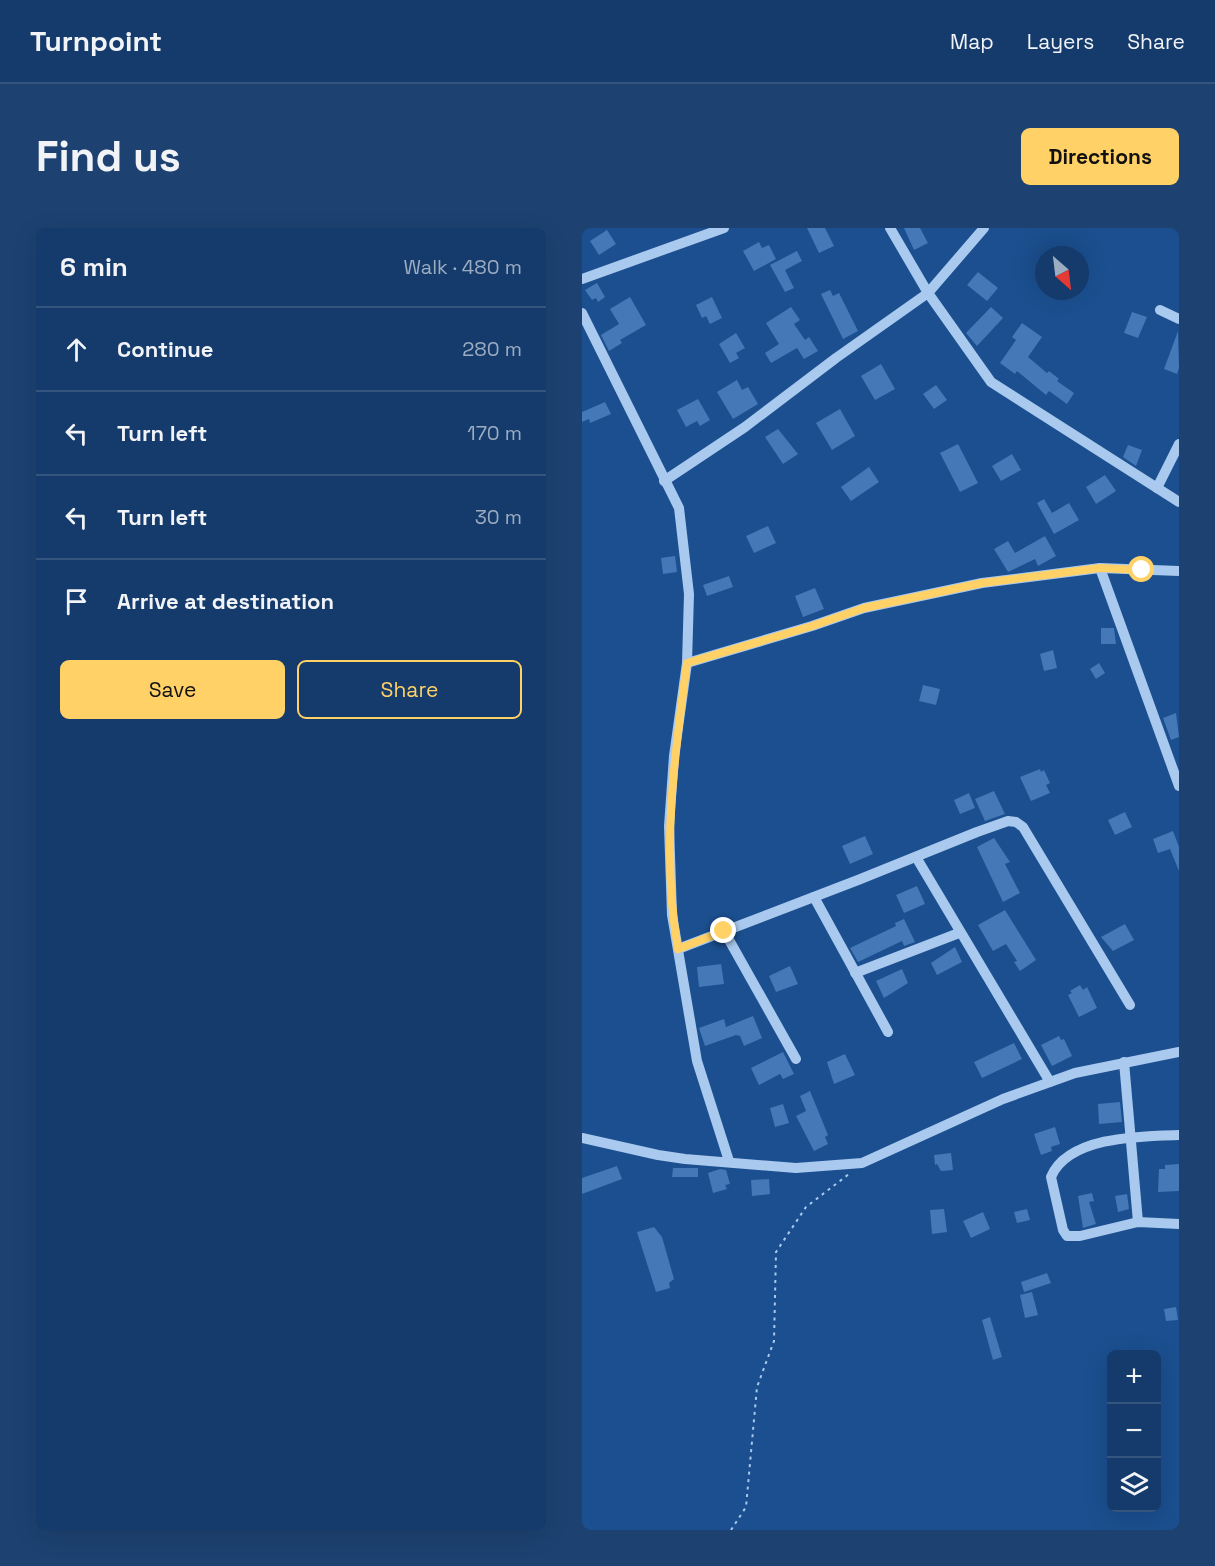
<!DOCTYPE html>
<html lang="en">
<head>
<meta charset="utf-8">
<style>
  body { margin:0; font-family:"Space Grotesk",sans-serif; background:#1d4271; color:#f1f3f6 }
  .controls { position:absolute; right:18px; bottom:18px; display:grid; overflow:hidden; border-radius:9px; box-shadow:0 6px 24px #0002 }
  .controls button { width:54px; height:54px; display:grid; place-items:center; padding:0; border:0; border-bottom:2px solid #33557e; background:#143b6b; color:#f1f3f6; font:30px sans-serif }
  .compass { position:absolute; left:453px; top:18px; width:54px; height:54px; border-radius:50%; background:#143b6b; box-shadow:0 6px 24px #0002; rotate:152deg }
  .stop { position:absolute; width:18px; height:18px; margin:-14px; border:4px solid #ffd166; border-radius:50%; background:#fff }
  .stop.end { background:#ffd166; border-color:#fff; box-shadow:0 2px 6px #0008 }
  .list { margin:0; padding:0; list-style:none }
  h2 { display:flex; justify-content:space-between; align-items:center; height:78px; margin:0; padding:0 24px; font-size:26px }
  h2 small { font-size:20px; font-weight:400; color:#9dadc1 }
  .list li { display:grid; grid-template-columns:39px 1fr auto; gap:18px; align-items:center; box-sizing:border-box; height:84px; padding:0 24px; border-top:2px solid #33557e }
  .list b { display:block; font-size:22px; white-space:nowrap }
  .list em { font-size:20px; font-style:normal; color:#9dadc1 }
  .actions { display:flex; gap:12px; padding:18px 24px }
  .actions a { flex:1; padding:14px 0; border:2px solid #ffd166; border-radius:9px; text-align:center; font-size:21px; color:#ffd166 }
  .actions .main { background:#ffd166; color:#111 }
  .icon { flex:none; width:33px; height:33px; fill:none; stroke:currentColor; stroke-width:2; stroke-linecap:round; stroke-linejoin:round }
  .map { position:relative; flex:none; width:597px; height:1302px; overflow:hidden; border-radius:9px }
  header { display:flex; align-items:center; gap:36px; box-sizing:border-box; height:84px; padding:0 30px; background:#143b6b; border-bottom:2px solid #33557e }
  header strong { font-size:28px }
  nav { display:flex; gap:33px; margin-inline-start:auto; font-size:21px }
  .intro { display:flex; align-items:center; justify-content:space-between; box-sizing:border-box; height:144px; padding:0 36px }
  h1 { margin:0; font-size:42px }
  .button { padding:15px 27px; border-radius:9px; background:#ffd166; color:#111; font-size:21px; font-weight:700 }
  main { display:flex; gap:36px; padding:0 36px }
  aside { flex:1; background:#143b6b; border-radius:9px; box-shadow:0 6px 24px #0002 }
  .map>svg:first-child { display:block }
  .building { fill:#4478b7 }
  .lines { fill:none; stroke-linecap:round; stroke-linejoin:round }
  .path { stroke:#a9c9ee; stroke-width:2; stroke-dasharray:3 4.5; stroke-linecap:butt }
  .minor { stroke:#a9c9ee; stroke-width:10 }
  .route { stroke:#ffd166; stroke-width:8 }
</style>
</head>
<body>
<header>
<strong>Turnpoint</strong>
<nav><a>Map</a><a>Layers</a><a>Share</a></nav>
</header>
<div class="intro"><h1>Find us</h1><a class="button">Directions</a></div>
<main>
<aside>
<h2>6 min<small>Walk · 480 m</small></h2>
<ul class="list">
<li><svg class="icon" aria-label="ahead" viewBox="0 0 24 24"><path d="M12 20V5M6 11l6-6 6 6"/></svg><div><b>Continue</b></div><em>280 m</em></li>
<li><svg class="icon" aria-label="left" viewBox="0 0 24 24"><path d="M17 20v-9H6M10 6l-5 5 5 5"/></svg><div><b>Turn left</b></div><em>170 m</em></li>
<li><svg class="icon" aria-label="left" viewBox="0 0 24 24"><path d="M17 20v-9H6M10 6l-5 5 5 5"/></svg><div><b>Turn left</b></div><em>30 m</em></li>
<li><svg class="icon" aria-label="arrive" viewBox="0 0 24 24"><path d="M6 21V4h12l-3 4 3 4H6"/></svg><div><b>Arrive at destination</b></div></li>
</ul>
<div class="actions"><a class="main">Save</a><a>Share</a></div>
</aside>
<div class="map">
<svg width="597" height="1302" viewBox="0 0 597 1302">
  <rect width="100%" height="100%" fill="#1b4f8f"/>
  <!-- building -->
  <g class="building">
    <polygon points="225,0 243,0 252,18 237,25"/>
    <polygon points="322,0 338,0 346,15 332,22"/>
    <polygon points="25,2 34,16 17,27 8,13"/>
    <polygon points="177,14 180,20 187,17 194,31 172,43 161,23"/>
    <polygon points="215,23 220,33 203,42 212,60 203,64 188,37"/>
    <polygon points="396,44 416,60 405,73 385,57"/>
    <polygon points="15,55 23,69 16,74 14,70 10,72 3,62"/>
    <polygon points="248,62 251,68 257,65 276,103 261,111 239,66"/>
    <polygon points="48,69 64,97 38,112 40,115 27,123 19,107 37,96 28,81"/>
    <polygon points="130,69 140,90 128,96 124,88 120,90 114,77"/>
    <polygon points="209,79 218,92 212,96 223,112 227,109 236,123 222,131 215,120 189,135 183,125 197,116 184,95"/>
    <polygon points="409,79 421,90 395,118 384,105"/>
    <polygon points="550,84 565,89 556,110 542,105"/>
    <polygon points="440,95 460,109 446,129 465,145 467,143 477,151 475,153 492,165 485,176 467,163 464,167 435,143 433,146 418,135 434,112 430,109"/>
    <polygon points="596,103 597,140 595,146 582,141"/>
    <polygon points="154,105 163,120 154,125 157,130 148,135 137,116"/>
    <polygon points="299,136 313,161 293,172 279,148"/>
    <polygon points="155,152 160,162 166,159 176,176 151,191 135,164"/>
    <polygon points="354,157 365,172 352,181 341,166"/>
    <polygon points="116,171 128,192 118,198 115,193 104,199 95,182"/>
    <polygon points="23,174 29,186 8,195 7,191 0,194 0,184"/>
    <polygon points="258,181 273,208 250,222 234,195"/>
    <polygon points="196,201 216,226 201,236 183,209"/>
    <polygon points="376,216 396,255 378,264 358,225"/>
    <polygon points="546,217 560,222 554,238 541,229"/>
    <polygon points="430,226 439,242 419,253 410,238"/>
    <polygon points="287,239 297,254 269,273 259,259"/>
    <polygon points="523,247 534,263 514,276 504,259"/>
    <polygon points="462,271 470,285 487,275 497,292 472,306 455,275"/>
    <polygon points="186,298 194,315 172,325 164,308"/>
    <polygon points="463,308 474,328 456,338 453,331 426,344 412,321 426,313 433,325"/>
    <polygon points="93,328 95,344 81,346 79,330"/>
    <polygon points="147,348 151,359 125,368 121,357"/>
    <polygon points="233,360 242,381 221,389 213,368"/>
    <polygon points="519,400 532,400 534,416 519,416"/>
    <polygon points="471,422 475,440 462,443 458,426"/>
    <polygon points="517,435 523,445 514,451 508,441"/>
    <polygon points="341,457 358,461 354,477 337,473"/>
    <polygon points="594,485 597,509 589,512 581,490"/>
    <polygon points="458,541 459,544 462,542 468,555 464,557 468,565 449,573 438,549"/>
    <polygon points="412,563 423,586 403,593 393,571"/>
    <polygon points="387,565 393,580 378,586 372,572"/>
    <polygon points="543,584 550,599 533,607 526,592"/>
    <polygon points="591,603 597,619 597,643 588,621 576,625 571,611"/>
    <polygon points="283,608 291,626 268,636 260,618"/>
    <polygon points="412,610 428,634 423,636 438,665 421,674 395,619"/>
    <polygon points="335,658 343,676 322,685 314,667"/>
    <polygon points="423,682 454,732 438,743 432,734 435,733 424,716 411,723 396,697"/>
    <polygon points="322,691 333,714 322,718 320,713 276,734 268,720 314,698 313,695"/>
    <polygon points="543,696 552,712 531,723 519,709"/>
    <polygon points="373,719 380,734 355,747 349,735"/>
    <polygon points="139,736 142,756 117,759 115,739"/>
    <polygon points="208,738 216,756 194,764 187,748"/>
    <polygon points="320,741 326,755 302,770 294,753"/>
    <polygon points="498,757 501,762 505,759 515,780 497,789 486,767 490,765 488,763"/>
    <polygon points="171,788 180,810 162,818 158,808 154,807 123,818 117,800 142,791 144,799"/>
    <polygon points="477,808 479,812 482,811 490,828 470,838 459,817"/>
    <polygon points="432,815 440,831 400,850 392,834"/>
    <polygon points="201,824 212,846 201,851 198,846 177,857 169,840"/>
    <polygon points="263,826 273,847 252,856 245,834"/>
    <polygon points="228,863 246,907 243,909 246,916 232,923 214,888 224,883 218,868"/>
    <polygon points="538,874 540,894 517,896 516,876"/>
    <polygon points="201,876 207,895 193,899 188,880"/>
    <polygon points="473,899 478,916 469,919 470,923 459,927 452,906"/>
    <polygon points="369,925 371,942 359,943 355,936 353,937 352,927"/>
    <polygon points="597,936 597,963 576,964 577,941 583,941 583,937"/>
    <polygon points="35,938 40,951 0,966 0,950"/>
    <polygon points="91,940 116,940 116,949 90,949"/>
    <polygon points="138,941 144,942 148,956 143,957 145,961 131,965 126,945"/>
    <polygon points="187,951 188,966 170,968 169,952"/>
    <polygon points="510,965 512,973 507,974 514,996 501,1000 496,968"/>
    <polygon points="545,966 547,981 536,984 533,968"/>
    <polygon points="362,981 365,1004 350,1006 348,982"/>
    <polygon points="445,981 448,992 435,995 432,984"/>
    <polygon points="401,984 408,1001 389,1010 381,993"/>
    <polygon points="72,999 80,1009 92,1051 87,1055 88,1060 74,1064 55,1004"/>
    <polygon points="465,1045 469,1055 442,1064 439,1054"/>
    <polygon points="450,1064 456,1087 443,1090 438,1067"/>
    <polygon points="594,1079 596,1092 584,1093 582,1081"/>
    <polygon points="408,1089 420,1129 411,1132 400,1092"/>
  </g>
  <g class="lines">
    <!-- path -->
    <polyline class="path" points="149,1302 164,1279 175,1159 192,1113 194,1024 224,979 267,946"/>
    <!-- minor -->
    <g class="minor">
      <polyline points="308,0 346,65 409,154 597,274"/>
      <polyline points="0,51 142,0"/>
      <polyline points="578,82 597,91"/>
      <polyline points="0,85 97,280 107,366 105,435 92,528 87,598 90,687 115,833 147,933"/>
      <polyline points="82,253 163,199 254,130 346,65 402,0"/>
      <polyline points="575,260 597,216"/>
      <polyline points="518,340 597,558"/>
      <polyline points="105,435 230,398 282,380 400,355 518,340 597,343"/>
      <polyline points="334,629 468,854"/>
      <polyline points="232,669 306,804"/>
      <polyline points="142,703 214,831"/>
      <polyline points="96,721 276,652 395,604 426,593 434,594 441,599 548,777"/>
      <polyline points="273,745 377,705"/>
      <polyline points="542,834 556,994"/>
      <path d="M597,907C560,908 486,908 469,949L481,1002L485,1008H498L556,994L597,996"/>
      <polyline points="0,910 76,927 103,931 214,940 280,935 421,871 493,845 597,824"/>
    </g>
  </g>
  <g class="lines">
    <!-- route -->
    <path class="route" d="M142,703L96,721C79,625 92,530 105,435L230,398L282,380L400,355L518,340L560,342"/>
  </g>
</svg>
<div class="controls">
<button>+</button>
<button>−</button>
<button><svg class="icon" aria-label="layers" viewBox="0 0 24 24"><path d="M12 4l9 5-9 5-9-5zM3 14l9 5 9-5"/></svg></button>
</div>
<svg class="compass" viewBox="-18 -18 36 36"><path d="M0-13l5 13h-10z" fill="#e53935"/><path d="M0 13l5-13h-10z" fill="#9dadc1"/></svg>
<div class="stop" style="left:560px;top:342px"></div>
<div class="stop end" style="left:142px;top:703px"></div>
</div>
</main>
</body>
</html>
